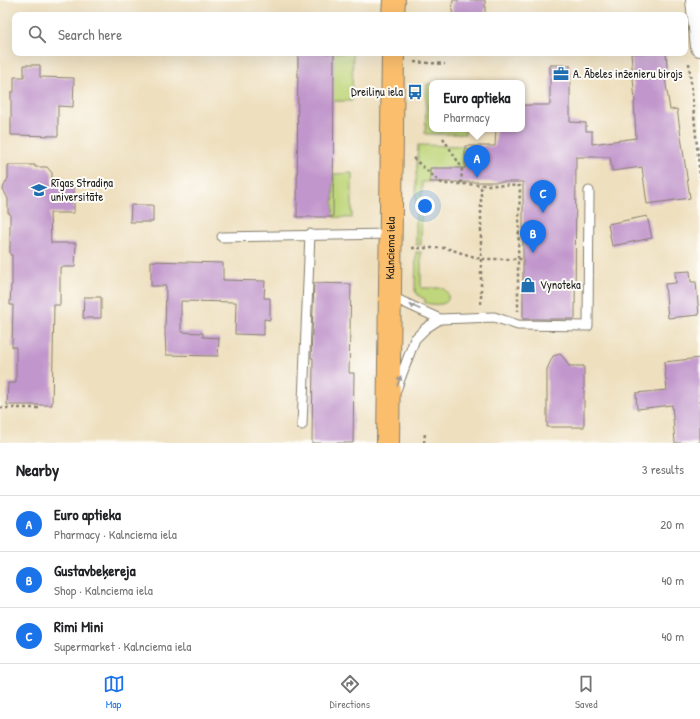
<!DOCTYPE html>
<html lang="en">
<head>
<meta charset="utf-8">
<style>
  body { margin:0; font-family:"Patrick Hand",sans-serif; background:#f6f6f6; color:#202124 }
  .you { position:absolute; left:425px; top:206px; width:14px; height:14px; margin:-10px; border:3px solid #fff; border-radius:50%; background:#1a73e8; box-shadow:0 0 0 6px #1a73e833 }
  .badge { display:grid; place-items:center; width:26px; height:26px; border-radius:50%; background:#1a73e8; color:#fff; font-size:13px; font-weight:700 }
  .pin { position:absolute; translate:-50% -33px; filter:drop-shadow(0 1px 2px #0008) }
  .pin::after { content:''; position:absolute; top:21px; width:14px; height:12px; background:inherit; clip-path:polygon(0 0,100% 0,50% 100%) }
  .popup { position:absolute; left:429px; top:80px; width:96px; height:52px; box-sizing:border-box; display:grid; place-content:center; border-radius:8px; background:#fff; filter:drop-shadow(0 1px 3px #0005); font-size:13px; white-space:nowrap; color:#757577 }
  .popup b { font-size:15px; color:#202124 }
  .popup::after { content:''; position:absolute; left:50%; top:100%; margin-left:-8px; border:8px solid transparent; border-top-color:#fff }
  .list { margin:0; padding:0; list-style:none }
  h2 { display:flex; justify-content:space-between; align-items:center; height:52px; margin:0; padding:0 16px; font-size:17px }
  h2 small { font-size:13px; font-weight:400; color:#757577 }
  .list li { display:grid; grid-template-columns:26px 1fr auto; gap:12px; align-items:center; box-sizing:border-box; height:56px; padding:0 16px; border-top:1px solid #e0e0e0 }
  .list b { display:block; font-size:15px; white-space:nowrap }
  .list p { margin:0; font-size:13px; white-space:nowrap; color:#757577 }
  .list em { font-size:13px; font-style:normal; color:#757577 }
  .icon { flex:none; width:22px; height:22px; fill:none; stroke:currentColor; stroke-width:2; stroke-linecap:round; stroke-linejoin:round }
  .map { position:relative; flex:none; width:700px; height:443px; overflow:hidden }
  .search { position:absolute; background:#fff; box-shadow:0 4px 16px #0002; left:12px; right:12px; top:12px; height:44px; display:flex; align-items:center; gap:10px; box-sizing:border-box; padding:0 14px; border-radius:8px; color:#757577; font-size:15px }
  .sheet { height:220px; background:#fff }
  nav { display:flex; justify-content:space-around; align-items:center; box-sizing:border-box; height:56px; border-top:1px solid #e0e0e0; background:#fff; font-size:11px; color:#757577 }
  nav a { display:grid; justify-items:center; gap:2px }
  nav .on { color:#1a73e8 }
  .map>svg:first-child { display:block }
</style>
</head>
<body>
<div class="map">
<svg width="700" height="443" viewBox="0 0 700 443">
  <rect width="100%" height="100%" fill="#fdfcf7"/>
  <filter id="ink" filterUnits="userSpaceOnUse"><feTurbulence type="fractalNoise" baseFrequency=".025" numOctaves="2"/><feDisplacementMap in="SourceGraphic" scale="8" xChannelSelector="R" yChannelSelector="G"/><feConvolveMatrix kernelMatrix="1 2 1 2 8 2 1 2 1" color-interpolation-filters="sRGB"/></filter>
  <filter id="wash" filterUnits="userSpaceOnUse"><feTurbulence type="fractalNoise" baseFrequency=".012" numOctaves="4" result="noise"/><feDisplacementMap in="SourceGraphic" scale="16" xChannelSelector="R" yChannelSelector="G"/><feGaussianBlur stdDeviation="0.9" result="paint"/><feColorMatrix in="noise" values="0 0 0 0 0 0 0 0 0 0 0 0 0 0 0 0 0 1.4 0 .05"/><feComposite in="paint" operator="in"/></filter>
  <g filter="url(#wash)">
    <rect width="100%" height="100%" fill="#eedfbe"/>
    <path fill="#bfd67b" stroke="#6e794c" d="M302,53H353L352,101H334Z
      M427,84H432V129H465V134H425Z
      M418,145L465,146V168H445L444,182H422L421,245H416V182Z
      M352,173V218L333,217L334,174Z
      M416,252H421V288H442C450,292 451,303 441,304C436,305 430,304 425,303V299L419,296L415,291Z"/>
    <g id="blocks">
      <path fill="#c196cc" d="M453,0H485V15H452Z
        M298,53H334L333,217H297Z
        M631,53H666L668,78H665L670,110L677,109L690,198L647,204L642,167L612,171L610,157H576L575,319H523V182H430V168H465V146H495L496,129H522V105H550V65H570V122L586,123V131H592V144L636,138L634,102H635Z
        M24,65H40V77L74,78L73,107L58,106V136L11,135V92H14V77H24Z
        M8,165H35V167H47L52,173V184H74V213H50L51,243H76L75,267H60V305H54L52,405H7L8,383H16V347H12L13,305H10L11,285H12V255H10V213H8V199L3,189L4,186L8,178Z
        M131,205H153V222H130Z
        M647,216L652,238L612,246L608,224Z
        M151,261L223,263V280L265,281L264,298H270V320L264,319V335L235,334L236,302L181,301V332L203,333V337L219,338L218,356L166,355L165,332L166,286H151Z
        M690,271L691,282H696L699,315L668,318L665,284L676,283L675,272Z
        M314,283L351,284L349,373H354L353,443H312L313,358H311Z
        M84,297H101V318H83Z
        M560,354L564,358L569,366H584V427H547V369L553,356Z
        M700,358V443H675L672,405L637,409L636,393L667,390L664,362Z"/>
    </g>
  </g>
  <g filter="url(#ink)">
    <use href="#blocks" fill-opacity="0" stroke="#857e6d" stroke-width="1"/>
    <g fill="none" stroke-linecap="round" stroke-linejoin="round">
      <defs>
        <path id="lane" d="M222,237L391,234
          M390,296L440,319L494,317L518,325L588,326L589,191
          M396,390L415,339L426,328L440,319
          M302,425L310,234"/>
        <path id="street" d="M695,0L700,47"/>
        <g id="primary">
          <path d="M393,15L394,0"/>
          <path id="s1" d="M388,443L393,53"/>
        </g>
      </defs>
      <use href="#lane" stroke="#857e6d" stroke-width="11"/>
      <use href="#street" stroke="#857e6d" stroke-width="20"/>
      <use href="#primary" stroke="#857e6d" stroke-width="24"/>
      <path stroke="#857e6d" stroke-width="2.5" stroke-dasharray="3 3" stroke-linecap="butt" d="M414,62L445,64
        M689,63L700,177
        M443,138L462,168L461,184L520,186L518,259V311
        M413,158L440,182L444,184H461
        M412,248H446L481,259H523
        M481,304V184
        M0,408H40
        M424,443L425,433"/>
      <use href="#lane" stroke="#fff" stroke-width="9"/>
      <use href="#street" stroke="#fff" stroke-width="18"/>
      <use href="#primary" stroke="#fabe6d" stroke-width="22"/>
    </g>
    <defs><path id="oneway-solid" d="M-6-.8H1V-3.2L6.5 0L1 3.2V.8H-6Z"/></defs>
    <g fill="#999">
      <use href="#oneway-solid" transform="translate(415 307) rotate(-155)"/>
      <use href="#oneway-solid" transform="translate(399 381) rotate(-70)"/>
    </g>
  </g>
  <defs>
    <symbol id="office-bare" viewBox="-9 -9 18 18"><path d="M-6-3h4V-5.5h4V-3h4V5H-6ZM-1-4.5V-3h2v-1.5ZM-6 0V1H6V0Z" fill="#1f6fb2" stroke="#fdfcf7" stroke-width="2.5" paint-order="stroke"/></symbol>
    <symbol id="bus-bare" viewBox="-9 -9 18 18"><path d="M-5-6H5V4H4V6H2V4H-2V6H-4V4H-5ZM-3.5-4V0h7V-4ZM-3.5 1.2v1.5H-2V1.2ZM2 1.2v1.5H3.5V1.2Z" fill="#1f6fb2" stroke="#fdfcf7" stroke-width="2.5" paint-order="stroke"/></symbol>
    <symbol id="university-bare" viewBox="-9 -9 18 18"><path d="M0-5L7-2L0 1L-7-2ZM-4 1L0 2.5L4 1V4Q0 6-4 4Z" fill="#1f6fb2" stroke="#fdfcf7" stroke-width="2.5" paint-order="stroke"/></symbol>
    <symbol id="shop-bare" viewBox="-9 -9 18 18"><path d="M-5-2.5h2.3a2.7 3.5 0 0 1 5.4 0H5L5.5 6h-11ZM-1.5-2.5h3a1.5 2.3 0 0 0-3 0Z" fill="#1f6fb2" stroke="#fdfcf7" stroke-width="2.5" paint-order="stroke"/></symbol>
  </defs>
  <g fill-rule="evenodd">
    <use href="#office-bare" x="550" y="63" width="22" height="22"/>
    <use href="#bus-bare" x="404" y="81" width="22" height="22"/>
    <use href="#university-bare" x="28" y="179" width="22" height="22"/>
    <use href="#shop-bare" x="517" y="274" width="22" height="22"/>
  </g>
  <g text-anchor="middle" stroke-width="4" stroke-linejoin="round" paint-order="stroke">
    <g font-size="12" fill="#1c1c1c" stroke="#fdfcf7" text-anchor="start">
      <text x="573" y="78">A. Ābeles inženieru birojs</text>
      <text x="403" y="96" text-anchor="end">Dreiliņu iela</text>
      <text x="51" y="187">Rīgas Stradiņa<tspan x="51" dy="14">universitāte</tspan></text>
      <text x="540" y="289">Vynoteka</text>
    </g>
    <g font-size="12" fill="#1c1c1c" stroke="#fdfcf7">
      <text dy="4" stroke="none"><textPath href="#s1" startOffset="195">Kalnciema iela</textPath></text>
    </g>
  </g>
</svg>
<div class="you"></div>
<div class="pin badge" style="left:477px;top:178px">A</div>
<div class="popup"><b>Euro aptieka</b>Pharmacy</div>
<div class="pin badge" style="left:533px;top:253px">B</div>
<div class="pin badge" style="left:543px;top:213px">C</div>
<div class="search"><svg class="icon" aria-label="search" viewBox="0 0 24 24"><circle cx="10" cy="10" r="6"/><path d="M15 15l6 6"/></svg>Search here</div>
</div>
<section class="sheet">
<h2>Nearby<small>3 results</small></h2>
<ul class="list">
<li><span class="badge">A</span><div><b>Euro aptieka</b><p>Pharmacy · Kalnciema iela</p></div><em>20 m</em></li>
<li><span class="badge">B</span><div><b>Gustavbeķereja</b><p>Shop · Kalnciema iela</p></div><em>40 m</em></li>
<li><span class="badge">C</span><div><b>Rimi Mini</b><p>Supermarket · Kalnciema iela</p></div><em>40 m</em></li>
</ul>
</section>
<nav>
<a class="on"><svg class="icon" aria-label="map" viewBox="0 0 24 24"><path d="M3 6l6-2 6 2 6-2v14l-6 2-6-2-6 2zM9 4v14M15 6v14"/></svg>Map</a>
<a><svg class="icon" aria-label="directions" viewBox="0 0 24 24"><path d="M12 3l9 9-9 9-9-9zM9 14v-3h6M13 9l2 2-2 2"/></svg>Directions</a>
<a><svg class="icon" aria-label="saved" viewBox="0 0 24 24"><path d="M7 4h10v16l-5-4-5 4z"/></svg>Saved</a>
</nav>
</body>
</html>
